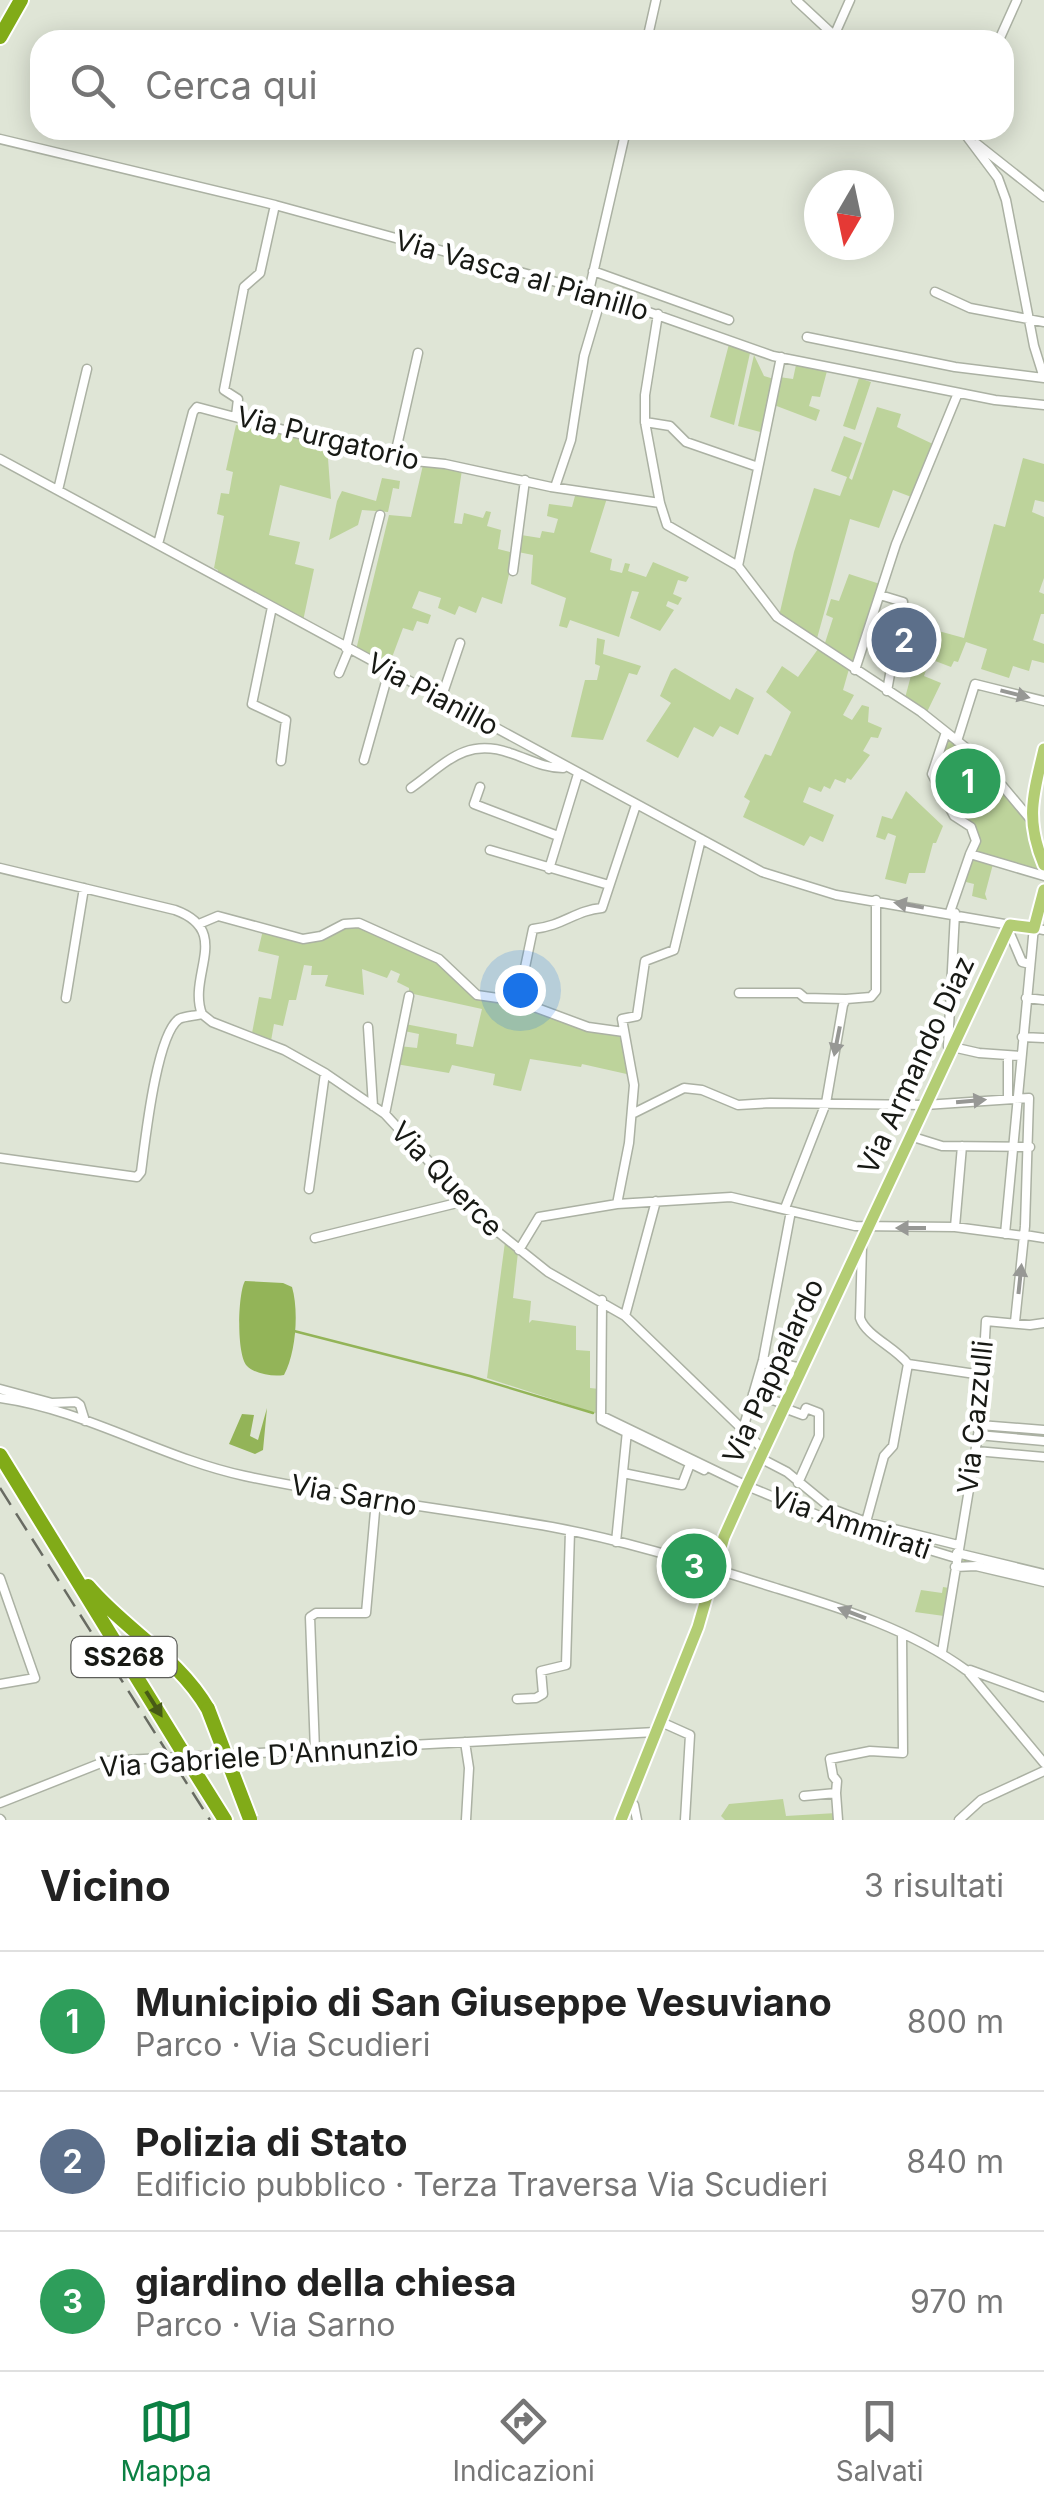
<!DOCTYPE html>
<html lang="it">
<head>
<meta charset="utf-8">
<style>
  body { margin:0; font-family:Inter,sans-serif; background:#f2f2f2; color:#222 }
  .compass { position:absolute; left:804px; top:170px; width:90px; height:90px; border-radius:50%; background:#fff; box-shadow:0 5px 25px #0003; rotate:189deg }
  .you { position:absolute; left:520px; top:990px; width:35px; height:35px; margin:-25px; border:8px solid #fff; border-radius:50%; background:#1a73e8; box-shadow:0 0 0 15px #1a73e833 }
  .badge { display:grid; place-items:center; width:65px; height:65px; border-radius:50%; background:#0b8043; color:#fff; font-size:32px; font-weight:700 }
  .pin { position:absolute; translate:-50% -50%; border:5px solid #fff; box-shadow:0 2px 10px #0006 }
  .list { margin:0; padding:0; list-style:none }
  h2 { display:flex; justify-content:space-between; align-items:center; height:130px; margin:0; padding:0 40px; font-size:42px }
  h2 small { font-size:32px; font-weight:400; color:#767676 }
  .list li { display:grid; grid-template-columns:65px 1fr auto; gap:30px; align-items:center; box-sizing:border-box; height:140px; padding:0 40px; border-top:2px solid #e0e0e0 }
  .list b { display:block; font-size:38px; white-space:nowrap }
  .list p { margin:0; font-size:32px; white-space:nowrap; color:#767676 }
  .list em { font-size:32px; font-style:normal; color:#767676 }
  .icon { flex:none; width:55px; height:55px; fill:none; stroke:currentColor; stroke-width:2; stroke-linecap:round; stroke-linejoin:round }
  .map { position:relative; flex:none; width:1044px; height:1820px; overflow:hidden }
  .search { position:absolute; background:#fff; box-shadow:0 5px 25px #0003; left:30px; right:30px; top:30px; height:110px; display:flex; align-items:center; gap:25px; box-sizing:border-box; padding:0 35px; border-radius:30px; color:#767676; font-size:38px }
  .sheet { height:550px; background:#fff }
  nav { display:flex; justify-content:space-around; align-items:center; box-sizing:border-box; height:140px; border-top:2px solid #e0e0e0; background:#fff; font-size:28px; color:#767676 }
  nav a { display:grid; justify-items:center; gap:5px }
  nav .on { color:#0b8043 }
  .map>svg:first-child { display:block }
</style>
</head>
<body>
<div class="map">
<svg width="1044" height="1820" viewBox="0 0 1044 1820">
  <rect width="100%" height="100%" fill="#dfe5d6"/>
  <path fill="#bdd39b" d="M729,344L750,353L734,425L710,417Z
    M754,355L764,376L774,379L764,433L738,426Z
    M796,365L827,371L820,397L812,396L809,406L820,410L816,421L774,405L779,377L793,379Z
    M859,378L871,382L855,430L843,426Z
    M877,407L901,414L897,427L935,445L914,498L893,490L879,528L850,519L816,642L779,616L794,552L814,488L840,496L847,477L831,471L844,436L862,443L849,478L852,480Z
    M236,425L262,430L264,426L327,445L331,499L280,485L269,535L300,542L295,564L314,569L303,621L218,574V570L214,568L224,516L217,514L221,493L229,494L233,472L226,470Z
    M1023,458L1044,464V502L1035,500L1032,512L1044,517V578L1039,592L1044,594V614H1041L1033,640L1044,644V663L1032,660L1029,671L1013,666L1009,678L981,669L987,649L966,642L958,662L954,661L951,667L930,659L924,676L941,683L927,712L905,698L924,627L964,638L994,524L1005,527Z
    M423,465L462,470L454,523L462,524L464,513L483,518L486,511L491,512L487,526L501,530L498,549L514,553L502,604L482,597L476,613L459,606L455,615L438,608L441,598L419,591L412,608L431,615L428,624L417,621L413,631L403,628L388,668L356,650L389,515L411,517Z
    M382,478L400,481L399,489L393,488L388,512L362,510L358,525L329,540L337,501L342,491L376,501Z
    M580,493L607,498L590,552L612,559L610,570L622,573L625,563L630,564L628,571L646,577L653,562L689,577L686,582L678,580L673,594L682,598L678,605L668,601L666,606L674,610L660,631L630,618L639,592L632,591L631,594L619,637L570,620L567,628L559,626L566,598L531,584L533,555L518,552L521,535L540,538L542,531L554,533L558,519L547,516L549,504L572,507L575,496Z
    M849,574L880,584L853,665L824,646L833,618L826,615L831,599L839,601Z
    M597,638L605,640L603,654L641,666L637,675L629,673L603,740L571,737L585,680H597L600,666L595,664Z
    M818,649L849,669L843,690L854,695L843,715L852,720L862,705L869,707L868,722L882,728L878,738L871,737L863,751L870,755L851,780L847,778L845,783L835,779L830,789L824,786L821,792L809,787L803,802L834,815L823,842L810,836L804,846L743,817L750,801L744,797L765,754L771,756L791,712L766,692L782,666L798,677Z
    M675,668L730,700L736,688L754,698L738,735L720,726L713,737L694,727L678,758L646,741L671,703L660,696L671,671Z
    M947,735L979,761L1029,821L1043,874L973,853L978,841L955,814L934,774Z
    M906,791L943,826L936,843H933L925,873H909L906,884L885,879L896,836L888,833L885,840L876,837L882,816L892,819Z
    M971,857L993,864L985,894L987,900L972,896L974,884L962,881Z
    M355,925L433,958L475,996L514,1002L620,1034L631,1075L582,1064L581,1067L530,1059L521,1091L493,1085L495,1074L452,1065L449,1073L396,1064L399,1046L417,1048L419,1034L404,1031L405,1024L457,1034L456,1044L473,1047L482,1009L409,993V988L397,982L400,974L391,970L387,978L362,969L364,995L325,986L328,975H311L312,966L304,965L296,1000H289L283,1026L274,1024L271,1041L252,1033L259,997L271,999L279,956L258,951L263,930L297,939Z
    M505,1242L518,1252L513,1298L531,1301L529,1323L532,1320L576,1326V1350L590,1351V1388L600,1389L598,1414L487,1378Z
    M943,1587L949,1588L944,1616L915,1612L921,1590L942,1593Z
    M783,1799L786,1816L836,1813L837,1820H725L721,1816L729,1804Z"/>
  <path fill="#93b458" d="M245,1281L283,1283L292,1287C299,1311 296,1353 284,1375C273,1377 255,1374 247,1366C236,1354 238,1293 245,1281Z
    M267,1408L263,1450L255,1454L229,1444L242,1414L254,1415L250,1436L258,1440Z"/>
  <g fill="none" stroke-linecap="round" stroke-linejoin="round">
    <path stroke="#93b458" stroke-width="2.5" d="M294,1331L470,1376L593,1413
      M963,1559L1044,1578"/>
    <defs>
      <path id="minor" d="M796,0L839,40
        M834,36L850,0
        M647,40L656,0
        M999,40L1017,0
        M962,130L998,178L1006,200L1034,346L1044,378
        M0,139L275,205L589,291L773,356L995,400L1044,405
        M977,144L1044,197
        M593,271L729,320
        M589,291L626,130
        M935,292L970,308L1044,322
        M658,314L645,395V422L660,503L667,525L738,566L777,617L921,712L980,759L1031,820
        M807,337L955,367L1044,378
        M236,416L238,399L224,390L244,287L260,273L275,205
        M645,422L670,426L686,442L758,467
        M0,459L762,872L836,895L1010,925
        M394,459L418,353
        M555,487L571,440L584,356L602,295
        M58,490L87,369
        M158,544L193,412L197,407L394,459L445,464L551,487L660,503
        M738,566L781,357
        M513,571L525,480
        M880,595L903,602L887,691
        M272,607L252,704L286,720L281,761
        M346,648L380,515
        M855,670L896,544L958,393
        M339,673L349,649
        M441,699L460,643
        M946,732L932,774L954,816L971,827L976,841L970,854L1044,876
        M957,741L975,684L1044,701
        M364,760L389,671
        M480,787L474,804L558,836
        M411,788C445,764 465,737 510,753C529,759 543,768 563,768
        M490,850L609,885
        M0,868L175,910C233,931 187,975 202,1014
        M549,869L578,774
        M950,912L970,854
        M955,913L948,1046L979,1053L1021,1056
        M199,924L218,916L303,939L321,936L344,924L359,923L439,959L477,995L518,1001L588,1027L624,1032
        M1008,929L1022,962L1030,964
        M739,993H799L805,998L846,999
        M66,998L84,888
        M1026,998L1044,1000
        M518,1001L533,929C563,926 576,910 602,908L636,805
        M202,1014L212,1022L284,1050L325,1073L385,1114L483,1220L548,1272L625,1316L764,1450
        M368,1027L373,1106
        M1022,1037L1044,1038
        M1008,1098V1056
        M385,1114L409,996
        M632,1114L684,1088L702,1090L738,1105L770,1103L925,1105L1029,1098L1025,1226L1015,1322
        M910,1136L942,1146L1030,1147
        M0,1158L137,1177L141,1172C145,1143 156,1035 179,1019C185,1016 195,1016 202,1014
        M309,1189L325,1073
        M617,1204L629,1143L634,1085L622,1019L637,1016L645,961L674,950L701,839
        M785,1208L826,1103L843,1005L846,999L871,997L876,991V900
        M955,1227L962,1146
        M1005,1234L1033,937L1034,928L1044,930
        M1025,1235L1044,1238
        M315,1238L465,1201
        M862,1245L860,1318C866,1336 895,1347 908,1364L982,1375
        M519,1250L539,1217L617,1204L731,1197L855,1226L955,1227L1024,1236
        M602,1300L601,1420L704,1470
        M625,1316L656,1201
        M763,1360L802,1368
        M0,1389L52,1403L76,1402L80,1405L85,1421
        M753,1394L785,1404
        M0,1398C86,1410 161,1458 245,1476C347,1498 450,1509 552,1527C629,1541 705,1566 779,1589C844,1609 911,1630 966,1670
        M784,1408L803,1415L806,1408L819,1413V1436L798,1483
        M602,1416L747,1486L827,1519L956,1558
        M980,1425L1044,1430
        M743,1429L763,1360L791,1211
        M978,1435L1044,1441
        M976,1451L1044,1457
        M760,1458L787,1472L832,1509L866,1522L958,1545
        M623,1473L682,1485L690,1464
        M866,1522L884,1456L893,1446L908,1364
        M616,1542L627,1431
        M957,1553L1044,1574
        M955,1567L976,1566L1044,1582
        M0,1578L35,1678L0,1684
        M942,1652L980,1423L986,1321L1030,1325L1044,1323
        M970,1670L1044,1697
        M969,1673L1044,1763
        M517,1699L536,1698L543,1694L541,1671L566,1665L570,1531
        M661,1722L690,1735L685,1820
        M465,1742L469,1768L466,1820
        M315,1751L310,1617L316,1613H366L376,1500
        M836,1793L837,1781L833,1776L830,1759L870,1751L903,1753L902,1634
        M804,1796L836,1793L838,1820
        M629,1799L634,1805L637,1820
        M0,1803L106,1761L656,1732
        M0,1819L1,1820
        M959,1820L981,1800L1044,1771"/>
      <path id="major" d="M1044,749C1033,796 1025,819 1044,865
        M621,1820L698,1627L724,1537L747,1486L1008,929L1010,925L1034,928L1044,890"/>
      <path id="highway" d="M0,37L21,0
        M0,1455L182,1751
        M88,1586C126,1631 178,1657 208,1709
        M190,1764L225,1820"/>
    </defs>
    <use href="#minor" stroke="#abb1a3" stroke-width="11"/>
    <use href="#major" stroke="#fff" stroke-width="15"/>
    <use href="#highway" stroke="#fff" stroke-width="18"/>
    <use href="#minor" stroke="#fff" stroke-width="8"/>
    <use href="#major" stroke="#b3cd74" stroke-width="11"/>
    <use href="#highway" stroke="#81ab18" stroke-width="14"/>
    <path stroke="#686b62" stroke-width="2.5" stroke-dasharray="20 10" stroke-linecap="butt" d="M0,1488L210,1820"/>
    <defs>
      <path id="highway-bridge" d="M208,1709L250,1819
        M182,1751L190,1764"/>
    </defs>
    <use href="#highway-bridge" stroke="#fff" stroke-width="18" stroke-linecap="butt"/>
    <use href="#highway-bridge" stroke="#81ab18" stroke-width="14"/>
  </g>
  <defs><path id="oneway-solid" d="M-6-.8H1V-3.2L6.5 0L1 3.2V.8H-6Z" transform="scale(2.5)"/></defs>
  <g fill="#979895">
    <use href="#oneway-solid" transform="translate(1015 694) rotate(14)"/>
    <use href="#oneway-solid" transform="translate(909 905) rotate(-170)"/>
    <use href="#oneway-solid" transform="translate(837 1041) rotate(101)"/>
    <use href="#oneway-solid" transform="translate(971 1101) rotate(-5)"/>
    <use href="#oneway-solid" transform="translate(911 1228) rotate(180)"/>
    <use href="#oneway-solid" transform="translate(1020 1279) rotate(-84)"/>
    <use href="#oneway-solid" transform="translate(852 1613) rotate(-159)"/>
  </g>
  <use fill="#475b16" href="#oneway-solid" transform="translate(154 1704) rotate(58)"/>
  <g text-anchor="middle" stroke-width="9" stroke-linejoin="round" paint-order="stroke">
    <rect fill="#fff" stroke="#5d5e5a" stroke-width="2.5" x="71.5" y="1637" width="105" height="40" rx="8"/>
    <g font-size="25" font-weight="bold" fill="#171914">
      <text x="124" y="1666">SS268</text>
    </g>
    <g font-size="28" fill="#171914" stroke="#fff">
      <text transform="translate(522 275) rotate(16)" y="10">Via Vasca al Pianillo</text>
      <text transform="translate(328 438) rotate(14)" y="10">Via Purgatorio</text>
      <text transform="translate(433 694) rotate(28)" y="10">Via Pianillo</text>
      <text transform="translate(916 1065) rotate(-65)" y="10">Via Armando Diaz</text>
      <text transform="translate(447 1179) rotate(46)" y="10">Via Querce</text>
      <text transform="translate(773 1371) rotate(-65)" y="10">Via Pappalardo</text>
      <text transform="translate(975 1417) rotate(-84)" y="10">Via Cazzulli</text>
      <text transform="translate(354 1495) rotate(10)" y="10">Via Sarno</text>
      <text transform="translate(851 1523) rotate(19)" y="10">Via Ammirati</text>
      <text transform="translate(259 1756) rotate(-4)" y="10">Via Gabriele D'Annunzio</text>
    </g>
  </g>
</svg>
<svg class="compass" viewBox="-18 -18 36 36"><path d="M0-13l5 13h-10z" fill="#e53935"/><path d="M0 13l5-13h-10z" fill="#767676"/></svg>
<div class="you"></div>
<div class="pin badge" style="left:968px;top:781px;background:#2e9e5b">1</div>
<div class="pin badge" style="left:904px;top:640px;background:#5c6f8a">2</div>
<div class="pin badge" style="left:694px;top:1566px;background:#2e9e5b">3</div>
<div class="search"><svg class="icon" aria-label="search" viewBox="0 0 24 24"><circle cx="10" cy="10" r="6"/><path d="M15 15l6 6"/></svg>Cerca qui</div>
</div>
<section class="sheet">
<h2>Vicino<small>3 risultati</small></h2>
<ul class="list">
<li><span class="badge" style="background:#2e9e5b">1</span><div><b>Municipio di San Giuseppe Vesuviano</b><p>Parco · Via Scudieri</p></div><em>800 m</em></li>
<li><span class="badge" style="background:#5c6f8a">2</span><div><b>Polizia di Stato</b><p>Edificio pubblico · Terza Traversa Via Scudieri</p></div><em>840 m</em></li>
<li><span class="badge" style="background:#2e9e5b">3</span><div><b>giardino della chiesa</b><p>Parco · Via Sarno</p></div><em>970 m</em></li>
</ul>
</section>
<nav>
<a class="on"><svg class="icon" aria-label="map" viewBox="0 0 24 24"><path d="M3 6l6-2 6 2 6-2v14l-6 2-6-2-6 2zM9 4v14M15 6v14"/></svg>Mappa</a>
<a><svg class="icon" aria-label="directions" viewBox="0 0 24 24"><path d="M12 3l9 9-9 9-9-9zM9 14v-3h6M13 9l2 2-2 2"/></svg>Indicazioni</a>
<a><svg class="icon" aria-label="saved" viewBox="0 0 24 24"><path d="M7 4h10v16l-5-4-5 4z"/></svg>Salvati</a>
</nav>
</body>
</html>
